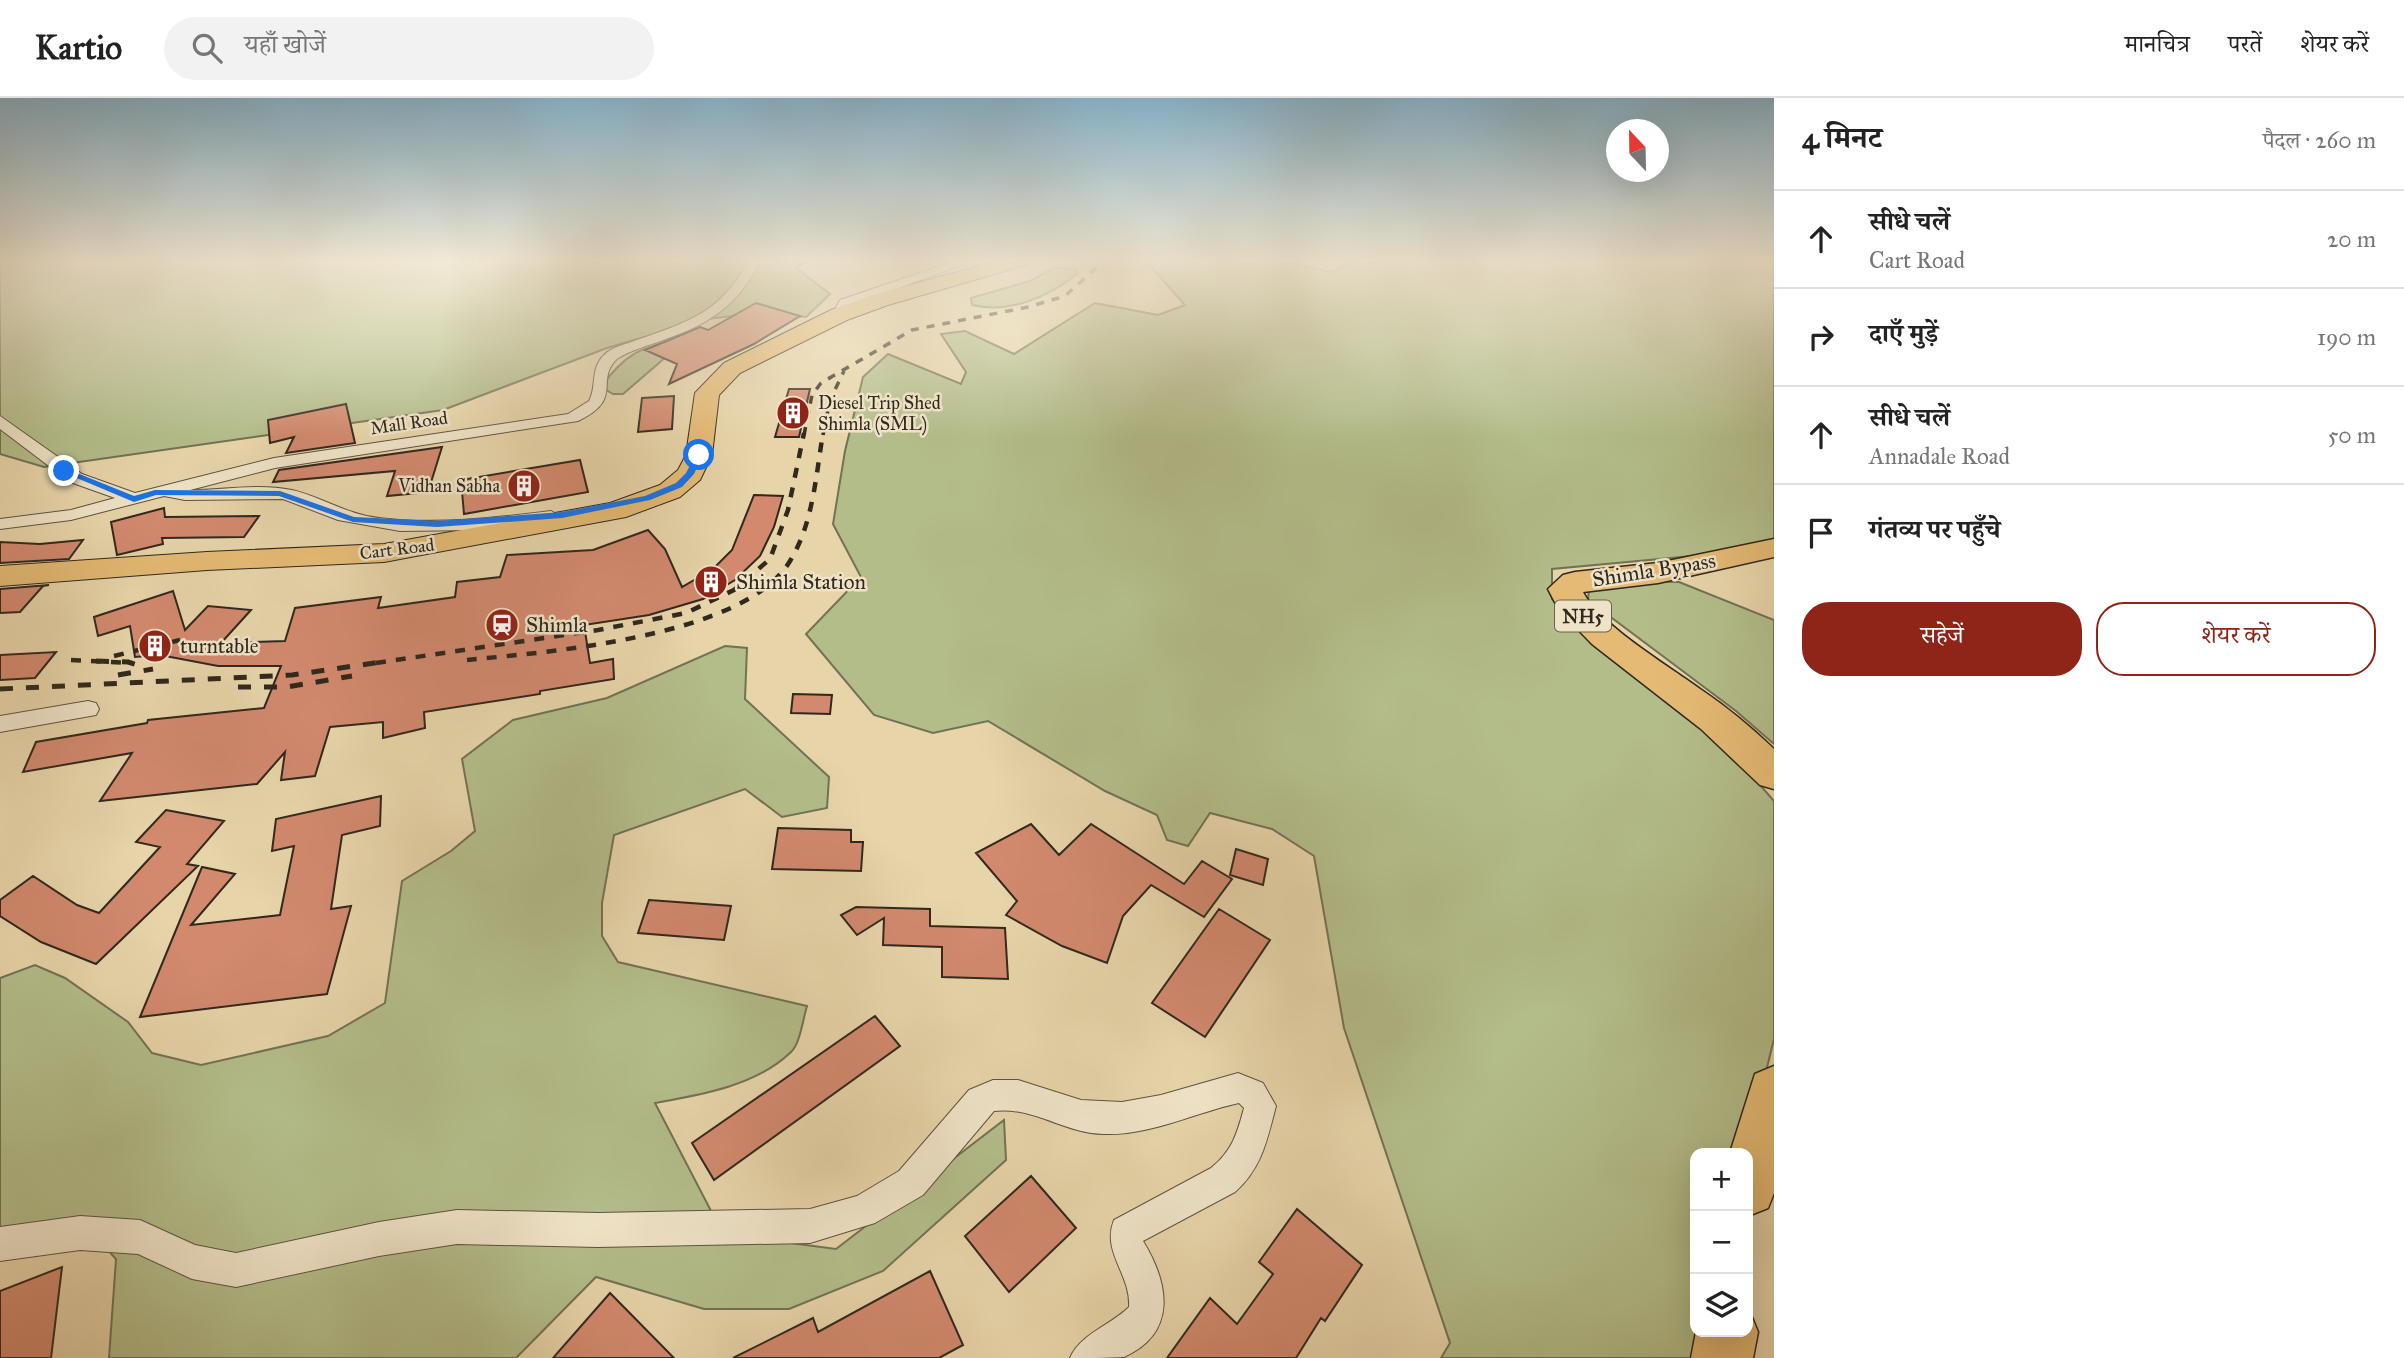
<!DOCTYPE html>
<html lang="hi">
<head>
<meta charset="utf-8">
<style>
  body { margin:0; font-family:"IM FELL Great Primer","Noto Serif Devanagari",serif; background:#f2f2f2; color:#222 }
  .controls { position:absolute; right:21px; bottom:21px; display:grid; overflow:hidden; border-radius:14px; box-shadow:0 7px 28px #0002 }
  .controls button { width:63px; height:63px; display:grid; place-items:center; padding:0; border:0; border-bottom:2px solid #e0e0e0; background:#fff; color:#222; font:35px sans-serif }
  .compass { position:absolute; left:1606px; top:21px; width:63px; height:63px; border-radius:50%; background:#fff; box-shadow:0 7px 28px #0002; rotate:338deg }
  .stop { position:absolute; width:21px; height:21px; margin:-16px; border:5px solid #1a73e8; border-radius:50%; background:#fff }
  .stop.end { background:#1a73e8; border-color:#fff; box-shadow:0 2px 7px #0008 }
  .list { margin:0; padding:0; list-style:none }
  h2 { display:flex; justify-content:space-between; align-items:center; height:91px; margin:0; padding:0 28px; font-size:30px }
  h2 small { font-size:23px; font-weight:400; color:#767676 }
  .list li { display:grid; grid-template-columns:46px 1fr auto; gap:21px; align-items:center; box-sizing:border-box; height:98px; padding:0 28px; border-top:2px solid #e0e0e0 }
  .list b { display:block; font-size:26px; white-space:nowrap }
  .list p { margin:0; font-size:23px; white-space:nowrap; color:#767676 }
  .list em { font-size:23px; font-style:normal; color:#767676 }
  .actions { display:flex; gap:14px; padding:21px 28px }
  .actions a { flex:1; padding:16px 0; border:2px solid #8f2418; border-radius:28px; text-align:center; font-size:24px; color:#8f2418 }
  .actions .main { background:#8f2418; color:#fff }
  .icon { flex:none; width:38px; height:38px; fill:none; stroke:currentColor; stroke-width:2; stroke-linecap:round; stroke-linejoin:round }
  .map { position:relative; flex:none; width:1774px; height:1260px; overflow:hidden }
  header { display:flex; align-items:center; gap:42px; box-sizing:border-box; height:98px; padding:0 35px; background:#fff; border-bottom:2px solid #e0e0e0 }
  header strong { font-size:33px }
  nav { display:flex; gap:38px; margin-inline-start:auto; font-size:24px }
  .search { width:490px; height:63px; background:#f2f2f2; display:flex; align-items:center; gap:18px; box-sizing:border-box; padding:0 24px; border-radius:38px; color:#767676; font-size:26px }
  main { display:flex }
  aside { flex:1; background:#fff }
  .map>svg:first-child { display:block }
</style>
</head>
<body>
<header>
<strong>Kartio</strong>
<div class="search"><svg class="icon" aria-label="search" viewBox="0 0 24 24"><circle cx="10" cy="10" r="6"/><path d="M15 15l6 6"/></svg>यहाँ खोजें</div>
<nav><a>मानचित्र</a><a>परतें</a><a>शेयर करें</a></nav>
</header>
<main>
<div class="map">
<svg width="1774" height="1260" viewBox="0 0 1774 1260">
  <rect width="100%" height="100%" fill="#e7d4a9"/>
  <filter id="stains"><feTurbulence type="fractalNoise" baseFrequency=".00286" numOctaves="4"/><feColorMatrix values="0 0 0 0 .2 0 0 0 0 .09 0 0 0 0 .02 0 0 0 .5 -.17"/></filter>
  <radialGradient id="worn" r=".72"><stop offset=".6" stop-color="#630" stop-opacity="0"/><stop offset="1" stop-color="#630" stop-opacity=".3"/></radialGradient>
  <path fill="#b3bd8a" stroke="#727254" stroke-width="2" d="M0,163H806L796,170L830,196L806,219L758,215L707,221L607,250L443,312L44,369L0,356Z
    M1146,163H1283L1331,174L1353,163H1774V448L1768,451L1552,471V501L1605,550L1707,626L1774,703V941L1746,1055H1695V1234H1702L1695,1260H1441L1450,1245L1344,930L1314,758L1272,731L1210,715L1188,748L1167,742L1157,717L1105,693L988,623L933,635L874,617L806,536L861,479L833,426L845,353L863,279L888,256L961,286L966,274L941,236L965,233L1014,256L1095,205L1158,217L1185,207Z
    M1054,170L1076,171L1078,175C1049,199 1009,216 972,207L971,200L1030,183Z
    M682,240L667,258L623,296H613L601,289C626,254 641,250 682,240Z
    M1614,483L1679,484L1774,522V646L1736,613L1588,502L1589,490Z
    M725,548L747,550L745,601L829,679L827,710L782,719L745,691L614,737L602,805V838L618,864L807,908C803,921 800,946 791,954C756,988 700,997 655,1005L723,1136L836,1151L1004,1022L1006,1062L883,1173L789,1211H704L596,1179L516,1260H109L116,1161L89,1131L0,1155V880L35,867L65,880L128,924L152,955L201,967L328,938L385,905L402,783L451,753L475,733L462,661L513,622L607,600Z"/>
  <path fill="#d2896e" stroke="#31281e" stroke-width="2" d="M756,205L800,218L754,246L669,286L677,266L645,252L700,229L708,232Z
    M789,291H810L799,339H775Z
    M674,298L672,331L638,334L642,300Z
    M346,306L355,345L286,355L294,339L270,345L268,322Z
    M442,349L428,394L387,398L395,373L273,384L279,372Z
    M580,362L588,394L464,416L461,382Z
    M754,397L783,398L774,429L760,458L735,482L703,501L649,517L584,527L590,565L613,561L614,581L540,593V596L424,614L425,630L383,640V624L330,629L315,678L281,682L285,654L257,686L100,703L132,655L23,674L36,644L147,625L148,622L264,610L281,568H218L160,557L135,559L130,528L98,538L94,519L173,493L185,532L208,508L251,512L221,545L285,543L295,510L381,499L378,510L455,499L457,484L500,479L507,457L593,452L648,432L665,451L682,489L713,471L732,452Z
    M164,410L165,419L259,418L244,439L162,440L163,446L117,457L111,424Z
    M83,442L69,461L0,465V444L40,446Z
    M43,488L20,514L0,515V491L49,487Z
    M56,554L35,580L0,582V557Z
    M793,596L832,597L830,616L791,615Z
    M381,698L380,728L342,737L331,811L351,808L327,896L140,919L202,769L235,776L191,827L280,817L294,748L272,753L276,721Z
    M166,712L224,723L187,766L198,768L96,866L41,844L0,818V802L33,778L77,807L99,815L160,749L136,744Z
    M1031,726L1059,757L1091,726L1184,786L1202,763L1232,781L1204,819L1151,787L1123,818L1107,865L1062,848L1006,817L1017,803L976,755Z
    M778,730L851,732V744H863L861,773L772,771Z
    M1236,751L1268,761L1263,787L1230,777Z
    M649,802L731,808L724,842L638,835Z
    M856,809L930,811V828L1005,830L1008,881L942,879V849L883,847L884,820L857,837L841,817Z
    M1219,811L1270,842L1205,939L1152,905Z
    M875,918L900,948L714,1082L692,1045Z
    M1031,1078L1076,1130L1009,1194L965,1138Z
    M1297,1111L1362,1167L1325,1223L1321,1220L1296,1260H1167L1210,1200L1237,1226L1273,1176L1259,1164Z
    M62,1169L51,1260H0V1193Z
    M930,1173L963,1247L939,1260H733L813,1220L818,1234Z
    M610,1195L674,1260H553Z"/>
  <g fill="none" stroke-linecap="round" stroke-linejoin="round">
    <defs>
      <path id="minor" d="M748,163H760C739,207 708,227 663,242C647,248 631,252 617,261C594,283 625,301 578,323L275,370L190,392C224,392 259,385 292,392C322,399 348,417 379,420C436,427 494,420 551,413L560,418L557,422L478,432L400,433L338,422L283,401L185,402L164,398L71,422L0,431V421L71,412L115,400L70,384L0,331V318L82,376L135,395L274,360L568,316L589,303C597,289 590,272 603,258C611,249 626,246 637,242C688,224 722,214 748,163Z
        M955,163H972L850,208L844,220L832,217L840,202Z
        M88,603L96,605L99,611L96,617L0,634V618Z
        M1238,975L1263,985L1276,1008C1267,1042 1262,1070 1235,1094L1143,1143C1169,1185 1178,1235 1124,1259C1110,1260 1085,1260 1070,1260C1080,1236 1111,1227 1129,1209C1131,1176 1101,1154 1114,1122L1211,1070C1232,1053 1237,1036 1244,1010L1239,1005C1193,1015 1150,1038 1103,1036C1064,1035 1032,1008 994,1013L923,1097L875,1125L810,1145L598,1149L457,1146L379,1158L236,1189L192,1181L138,1156L80,1152L0,1163V1129L80,1118L140,1122L195,1147L236,1155L379,1124L457,1112L598,1115L810,1111L857,1098L899,1073L969,992L993,982H1018L1081,1002L1122,1004L1161,997Z"/>
      <path id="primary" d="M999,163H1029L1026,167L888,207L847,222L740,275L719,297L712,357L700,382L680,399L626,419L384,464L207,472L0,488V468L207,454L384,446L610,405L660,387L678,372L686,357L695,295L724,265L831,212L872,197Z"/>
      <path id="trunk" d="M1774,441V459L1658,485L1583,494C1599,527 1672,570 1703,593C1728,610 1752,630 1774,651V691L1760,687L1701,631L1592,546L1559,512L1548,491L1563,477L1575,474L1658,465Z
        M1774,968V1095L1768,1110L1748,1118V1055H1730L1755,976Z
        M1749,1212L1758,1234L1753,1260H1691L1696,1234H1748Z"/>
    </defs>
    <use href="#minor" stroke="#5e5341" stroke-width="2"/>
    <use href="#primary" stroke="#31281e" stroke-width="2"/>
    <use href="#trunk" stroke="#31281e" stroke-width="3"/>
    <use href="#minor" fill="#efe3c7" fill-rule="evenodd"/>
    <use href="#primary" fill="#e4ba74" fill-rule="evenodd"/>
    <use href="#trunk" fill="#e4ba74" fill-rule="evenodd"/>
    <path stroke="#31281e" stroke-width="3.5" stroke-dasharray="8 8" stroke-linecap="butt" d="M804,337L812,297L821,285L912,232L1028,209L1065,198L1104,163
      M823,337L830,302L844,273"/>
    <path stroke="#31281e" stroke-width="4.5" stroke-dasharray="10 10" stroke-linecap="butt" d="M114,558L180,542
      M71,562L130,565
      M467,562C548,554 745,539 790,463C813,426 816,377 823,335
      M376,565L598,532L686,515L734,492L770,461L788,412L804,335"/>
    <path stroke="#31281e" stroke-width="5" stroke-dasharray="13 13" stroke-linecap="butt" d="M96,563L128,564L147,570
      M118,577L153,571
      M238,589H287L352,578
      M0,591L292,577L388,563"/>
  </g>
  <linearGradient id="sky" x2="0" y2="1"><stop stop-color="#87b6d0"/><stop offset="0.48" stop-color="#f4ecd8"/><stop offset="1" stop-color="#f4ecd8" stop-opacity="0"/></linearGradient>
  <rect width="1774" height="339" fill="url(#sky)"/>
  <path fill="#1a73e8" d="M696,356L703,357L694,376L682,389L650,402L562,420L437,429L353,424L279,398L156,397L134,404L60,373L67,371L134,398L155,392L280,393L354,419L437,423L562,414L645,398L676,385L686,375Z"/>
  <defs>
    <symbol id="building-disc" viewBox="-11 -11 22 22"><circle r="9.5" fill="#8f2418" stroke="#efe3c7"/><path d="M-4-6H4V6H1V3H-1V6H-4ZM-2.5-4.3h1.7v1.8h-1.7ZM.8-4.3h1.7v1.8H.8ZM-2.5-1h1.7V.8h-1.7ZM.8-1h1.7V.8H.8Z" fill="#fff"/></symbol>
    <symbol id="station-disc" viewBox="-11 -11 22 22"><circle r="9.5" fill="#8f2418" stroke="#efe3c7"/><path d="M-3-6H3Q5-6 5-4V2Q5 4 3 4L4.5 6H3L1.5 4h-3L-3 6H-4.5L-3 4Q-5 4-5 2V-4Q-5-6-3-6ZM-3.5-4v3h7v-3ZM-3.5 1v1.5H-2V1ZM2 1v1.5H3.5V1Z" fill="#fff"/></symbol>
  </defs>
  <g fill-rule="evenodd">
    <use href="#building-disc" x="774" y="296" width="38" height="38"/>
    <use href="#building-disc" x="505" y="369" width="38" height="38"/>
    <use href="#building-disc" x="692" y="465" width="38" height="38"/>
    <use href="#station-disc" x="483" y="508" width="38" height="38"/>
    <use href="#building-disc" x="136" y="529" width="38" height="38"/>
  </g>
  <g text-anchor="middle" stroke-width="5" stroke-linejoin="round" paint-order="stroke">
    <g font-size="18" fill="#31281e" stroke="#efe3c7" text-anchor="start">
      <text x="818" y="311">Diesel Trip Shed<tspan x="818" dy="21">Shimla (SML)</tspan></text>
      <text x="500" y="394" text-anchor="end">Vidhan Sabha</text>
    </g>
    <g font-size="18" fill="#31281e" stroke="#efe3c7">
      <text transform="translate(409 325) rotate(-8)" y="6">Mall Road</text>
      <text transform="translate(397 451) rotate(-7)" y="6">Cart Road</text>
    </g>
    <rect fill="#efe3c7" stroke="#6a6051" stroke-width="2" x="1555" y="502.5" width="56" height="31" rx="5"/>
    <g font-size="19" font-weight="bold" fill="#31281e">
      <text x="1583" y="525">NH5</text>
    </g>
    <g font-size="21" fill="#31281e" stroke="#efe3c7">
      <text transform="translate(1654 472) rotate(-9)" y="7">Shimla Bypass</text>
    </g>
    <g font-size="21" fill="#31281e" stroke="#efe3c7" text-anchor="start">
      <text x="736" y="491">Shimla Station</text>
      <text x="526" y="534">Shimla</text>
      <text x="180" y="555">turntable</text>
    </g>
  </g>
  <rect width="100%" height="100%" filter="url(#stains)"/>
  <rect width="100%" height="100%" fill="url(#worn)"/>
</svg>
<div class="controls">
<button>+</button>
<button>−</button>
<button><svg class="icon" aria-label="layers" viewBox="0 0 24 24"><path d="M12 4l9 5-9 5-9-5zM3 14l9 5 9-5"/></svg></button>
</div>
<svg class="compass" viewBox="-18 -18 36 36"><path d="M0-13l5 13h-10z" fill="#e53935"/><path d="M0 13l5-13h-10z" fill="#767676"/></svg>
<div class="stop" style="left:699px;top:357px"></div>
<div class="stop end" style="left:64px;top:373px"></div>
</div>
<aside>
<h2>4 मिनट<small>पैदल · 260 m</small></h2>
<ul class="list">
<li><svg class="icon" aria-label="ahead" viewBox="0 0 24 24"><path d="M12 20V5M6 11l6-6 6 6"/></svg><div><b>सीधे चलें</b><p>Cart Road</p></div><em>20 m</em></li>
<li><svg class="icon" aria-label="right" viewBox="0 0 24 24"><path d="M7 20v-9h11M14 6l5 5-5 5"/></svg><div><b>दाएँ मुड़ें</b></div><em>190 m</em></li>
<li><svg class="icon" aria-label="ahead" viewBox="0 0 24 24"><path d="M12 20V5M6 11l6-6 6 6"/></svg><div><b>सीधे चलें</b><p>Annadale Road</p></div><em>50 m</em></li>
<li><svg class="icon" aria-label="arrive" viewBox="0 0 24 24"><path d="M6 21V4h12l-3 4 3 4H6"/></svg><div><b>गंतव्य पर पहुँचे</b></div></li>
</ul>
<div class="actions"><a class="main">सहेजें</a><a>शेयर करें</a></div>
</aside>
</main>
</body>
</html>
